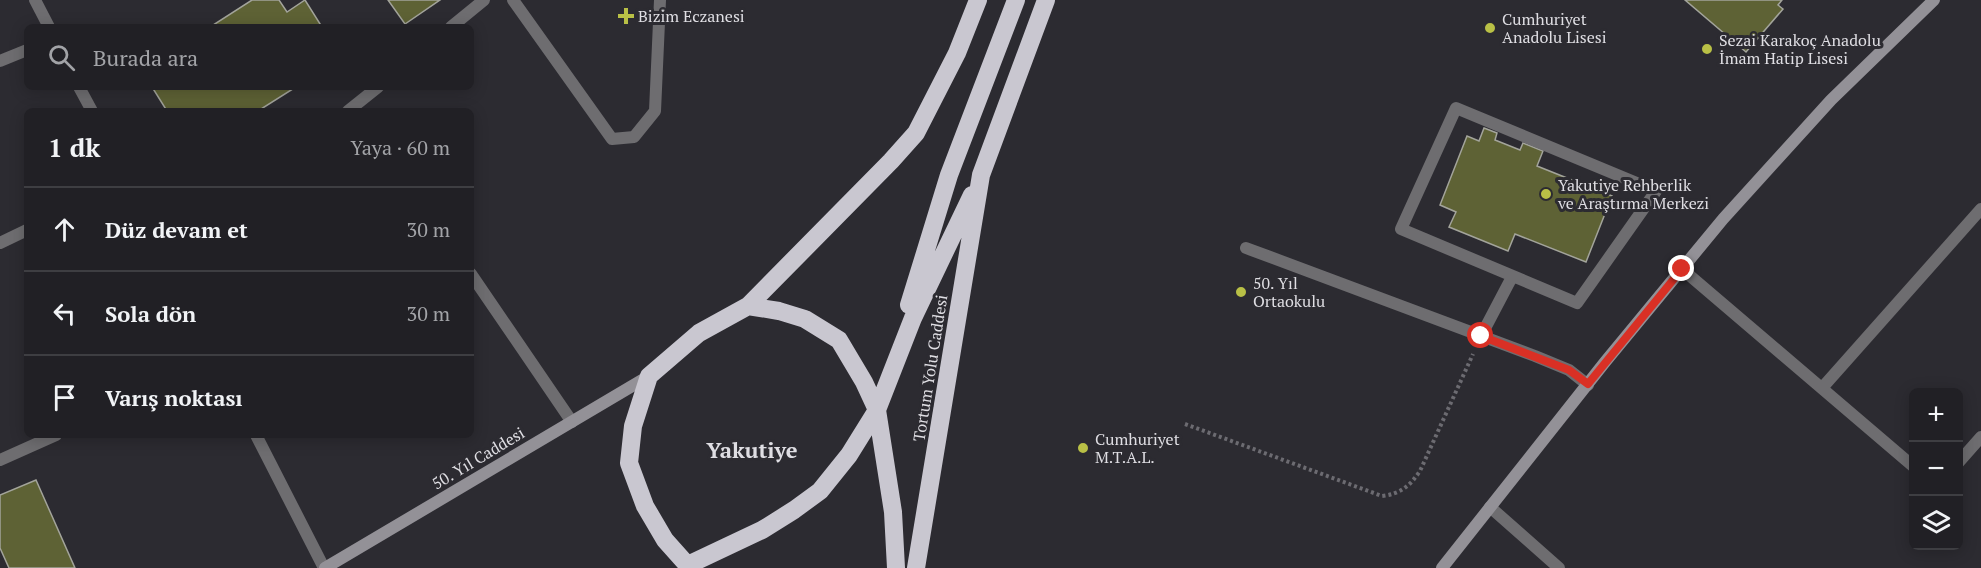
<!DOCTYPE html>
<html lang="tr">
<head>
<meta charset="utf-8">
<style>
  body { margin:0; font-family:"PT Serif",serif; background:#29282d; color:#f1f3f6 }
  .controls { position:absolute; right:18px; bottom:18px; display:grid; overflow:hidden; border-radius:9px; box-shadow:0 3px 15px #0003 }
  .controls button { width:54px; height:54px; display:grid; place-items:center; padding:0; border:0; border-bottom:2px solid #3e3e42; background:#212025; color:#f1f3f6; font:30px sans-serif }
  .stop { position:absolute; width:18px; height:18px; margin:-14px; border:4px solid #d93025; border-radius:50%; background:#fff }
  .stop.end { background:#d93025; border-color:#fff; box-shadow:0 2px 6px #0008 }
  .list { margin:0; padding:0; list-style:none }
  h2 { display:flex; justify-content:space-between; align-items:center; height:78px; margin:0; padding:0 24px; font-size:26px }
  h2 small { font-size:20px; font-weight:400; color:#a2a3a7 }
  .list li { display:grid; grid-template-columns:39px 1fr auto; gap:18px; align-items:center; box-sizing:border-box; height:84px; padding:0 24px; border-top:2px solid #3e3e42 }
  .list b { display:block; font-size:22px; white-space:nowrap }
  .list em { font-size:20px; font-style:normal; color:#a2a3a7 }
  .icon { flex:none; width:33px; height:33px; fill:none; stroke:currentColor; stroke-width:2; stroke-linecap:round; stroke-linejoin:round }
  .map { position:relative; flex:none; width:1981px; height:568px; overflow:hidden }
  .search { position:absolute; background:#212025; box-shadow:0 3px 15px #0003; left:24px; top:24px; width:450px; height:66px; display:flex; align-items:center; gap:15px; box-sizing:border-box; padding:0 21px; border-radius:9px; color:#a2a3a7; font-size:22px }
  .panel { position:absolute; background:#212025; box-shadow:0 3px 15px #0003; left:24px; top:108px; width:450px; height:330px; border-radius:9px }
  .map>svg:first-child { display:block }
</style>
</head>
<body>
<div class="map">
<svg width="1981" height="568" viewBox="0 0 1981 568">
  <rect width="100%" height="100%" fill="#2c2b31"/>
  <path fill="#5e6235" stroke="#a3a49b" stroke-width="1.5" d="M252,0H279L287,12L305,0L322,27H210Z
    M388,0H440L405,24Z
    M1685,0H1782L1778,5L1783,9L1746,52Z
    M152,87H296L258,111H167Z
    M1484,128L1497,133L1495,140L1520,150L1523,143L1543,151L1537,166L1612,196L1586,262L1515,234L1508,251L1449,227L1456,212L1440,205L1467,136L1479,141Z
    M36,480L75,568H9L0,548V495Z"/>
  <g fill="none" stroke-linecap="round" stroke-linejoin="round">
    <path stroke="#6c6b71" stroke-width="4" stroke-dasharray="3 3" stroke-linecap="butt" d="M1185,424L1382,496C1400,494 1410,486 1420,471L1473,354"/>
    <path stroke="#6e6d70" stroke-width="12" d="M1456,108L1656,191L1577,303L1401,229Z
      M1246,248L1535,356L1569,370L1588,385
      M1682,269L1914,467
      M1481,336L1512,277
      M1822,388L1981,209
      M1958,463L1981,437
      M1490,507L1559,568"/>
    <path stroke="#6e6d70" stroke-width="12" d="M35,0L49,27
      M513,0L612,139L634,137L655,111L660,0
      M451,27L484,0
      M0,61L27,50
      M79,87L92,111
      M348,111L378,87
      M0,243L27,230
      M471,274L572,422
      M256,435L324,568
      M0,460L56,435"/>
    <path stroke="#939197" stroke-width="12" d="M325,568L649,376
      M1442,568L1605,362L1723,219L1831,100L1934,0"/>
    <path stroke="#c9c7d0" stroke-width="18" d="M909,305L949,175L1016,0
      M748,306L779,311L805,319L839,340L864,382L877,410L893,512L896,568
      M688,565L762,530L794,510L820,491L849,455L877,410L913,318L972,195
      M690,568L665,540L645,506L629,463L633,426L649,376L699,333L748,306L891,161L916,133L957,53L978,0
      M916,568L981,175L1046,0"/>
  </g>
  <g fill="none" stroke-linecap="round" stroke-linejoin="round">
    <path stroke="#d93025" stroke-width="8" d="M1481,336L1569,370L1588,384L1682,269"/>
  </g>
  <g fill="#b9c046" stroke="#2c2b31" stroke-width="2">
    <path d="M623 7h6v6h6v6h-6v6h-6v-6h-6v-6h6z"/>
    <circle cx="1490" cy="28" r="6"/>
    <circle cx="1707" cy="49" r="6"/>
    <circle cx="1546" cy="194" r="6"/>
    <circle cx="1241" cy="292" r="6"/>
    <circle cx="1083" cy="448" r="6"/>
  </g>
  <g text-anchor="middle" stroke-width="6" stroke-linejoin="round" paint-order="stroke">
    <g font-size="16" fill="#dfdee3" stroke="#2c2b31" text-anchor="start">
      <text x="638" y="22">Bizim Eczanesi</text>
      <text x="1502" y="25">Cumhuriyet<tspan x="1502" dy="18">Anadolu Lisesi</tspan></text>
      <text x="1719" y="46">Sezai Karakoç Anadolu<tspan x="1719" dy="18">İmam Hatip Lisesi</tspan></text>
      <text x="1558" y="191">Yakutiye Rehberlik<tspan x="1558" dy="18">ve Araştırma Merkezi</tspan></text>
      <text x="1253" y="289">50. Yıl<tspan x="1253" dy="18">Ortaokulu</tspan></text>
      <text x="1095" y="445">Cumhuriyet<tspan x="1095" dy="18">M.T.A.L.</tspan></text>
    </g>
    <g font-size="16" fill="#dfdee3" stroke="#2c2b31">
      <text transform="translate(930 368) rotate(-81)" y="6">Tortum Yolu Caddesi</text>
      <text transform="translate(478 458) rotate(-31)" y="6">50. Yıl Caddesi</text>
    </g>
    <g font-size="22" font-weight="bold" fill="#dfdee3" stroke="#2c2b31">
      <text x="752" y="458">Yakutiye</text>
    </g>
  </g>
</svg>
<div class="controls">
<button>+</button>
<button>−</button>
<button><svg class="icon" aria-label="layers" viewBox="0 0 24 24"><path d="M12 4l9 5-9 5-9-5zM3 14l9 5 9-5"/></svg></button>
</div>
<div class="stop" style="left:1481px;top:336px"></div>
<div class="stop end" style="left:1682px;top:269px"></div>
<div class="search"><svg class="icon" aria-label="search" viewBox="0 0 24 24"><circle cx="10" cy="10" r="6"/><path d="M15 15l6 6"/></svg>Burada ara</div>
<section class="panel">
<h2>1 dk<small>Yaya · 60 m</small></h2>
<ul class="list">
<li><svg class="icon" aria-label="ahead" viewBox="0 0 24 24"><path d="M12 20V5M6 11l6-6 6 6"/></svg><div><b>Düz devam et</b></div><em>30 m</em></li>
<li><svg class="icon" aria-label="left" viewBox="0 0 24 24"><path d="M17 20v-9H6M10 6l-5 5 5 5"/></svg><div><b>Sola dön</b></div><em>30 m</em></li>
<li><svg class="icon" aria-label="arrive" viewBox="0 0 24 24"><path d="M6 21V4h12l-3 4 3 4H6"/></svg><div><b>Varış noktası</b></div></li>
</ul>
</section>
</div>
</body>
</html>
